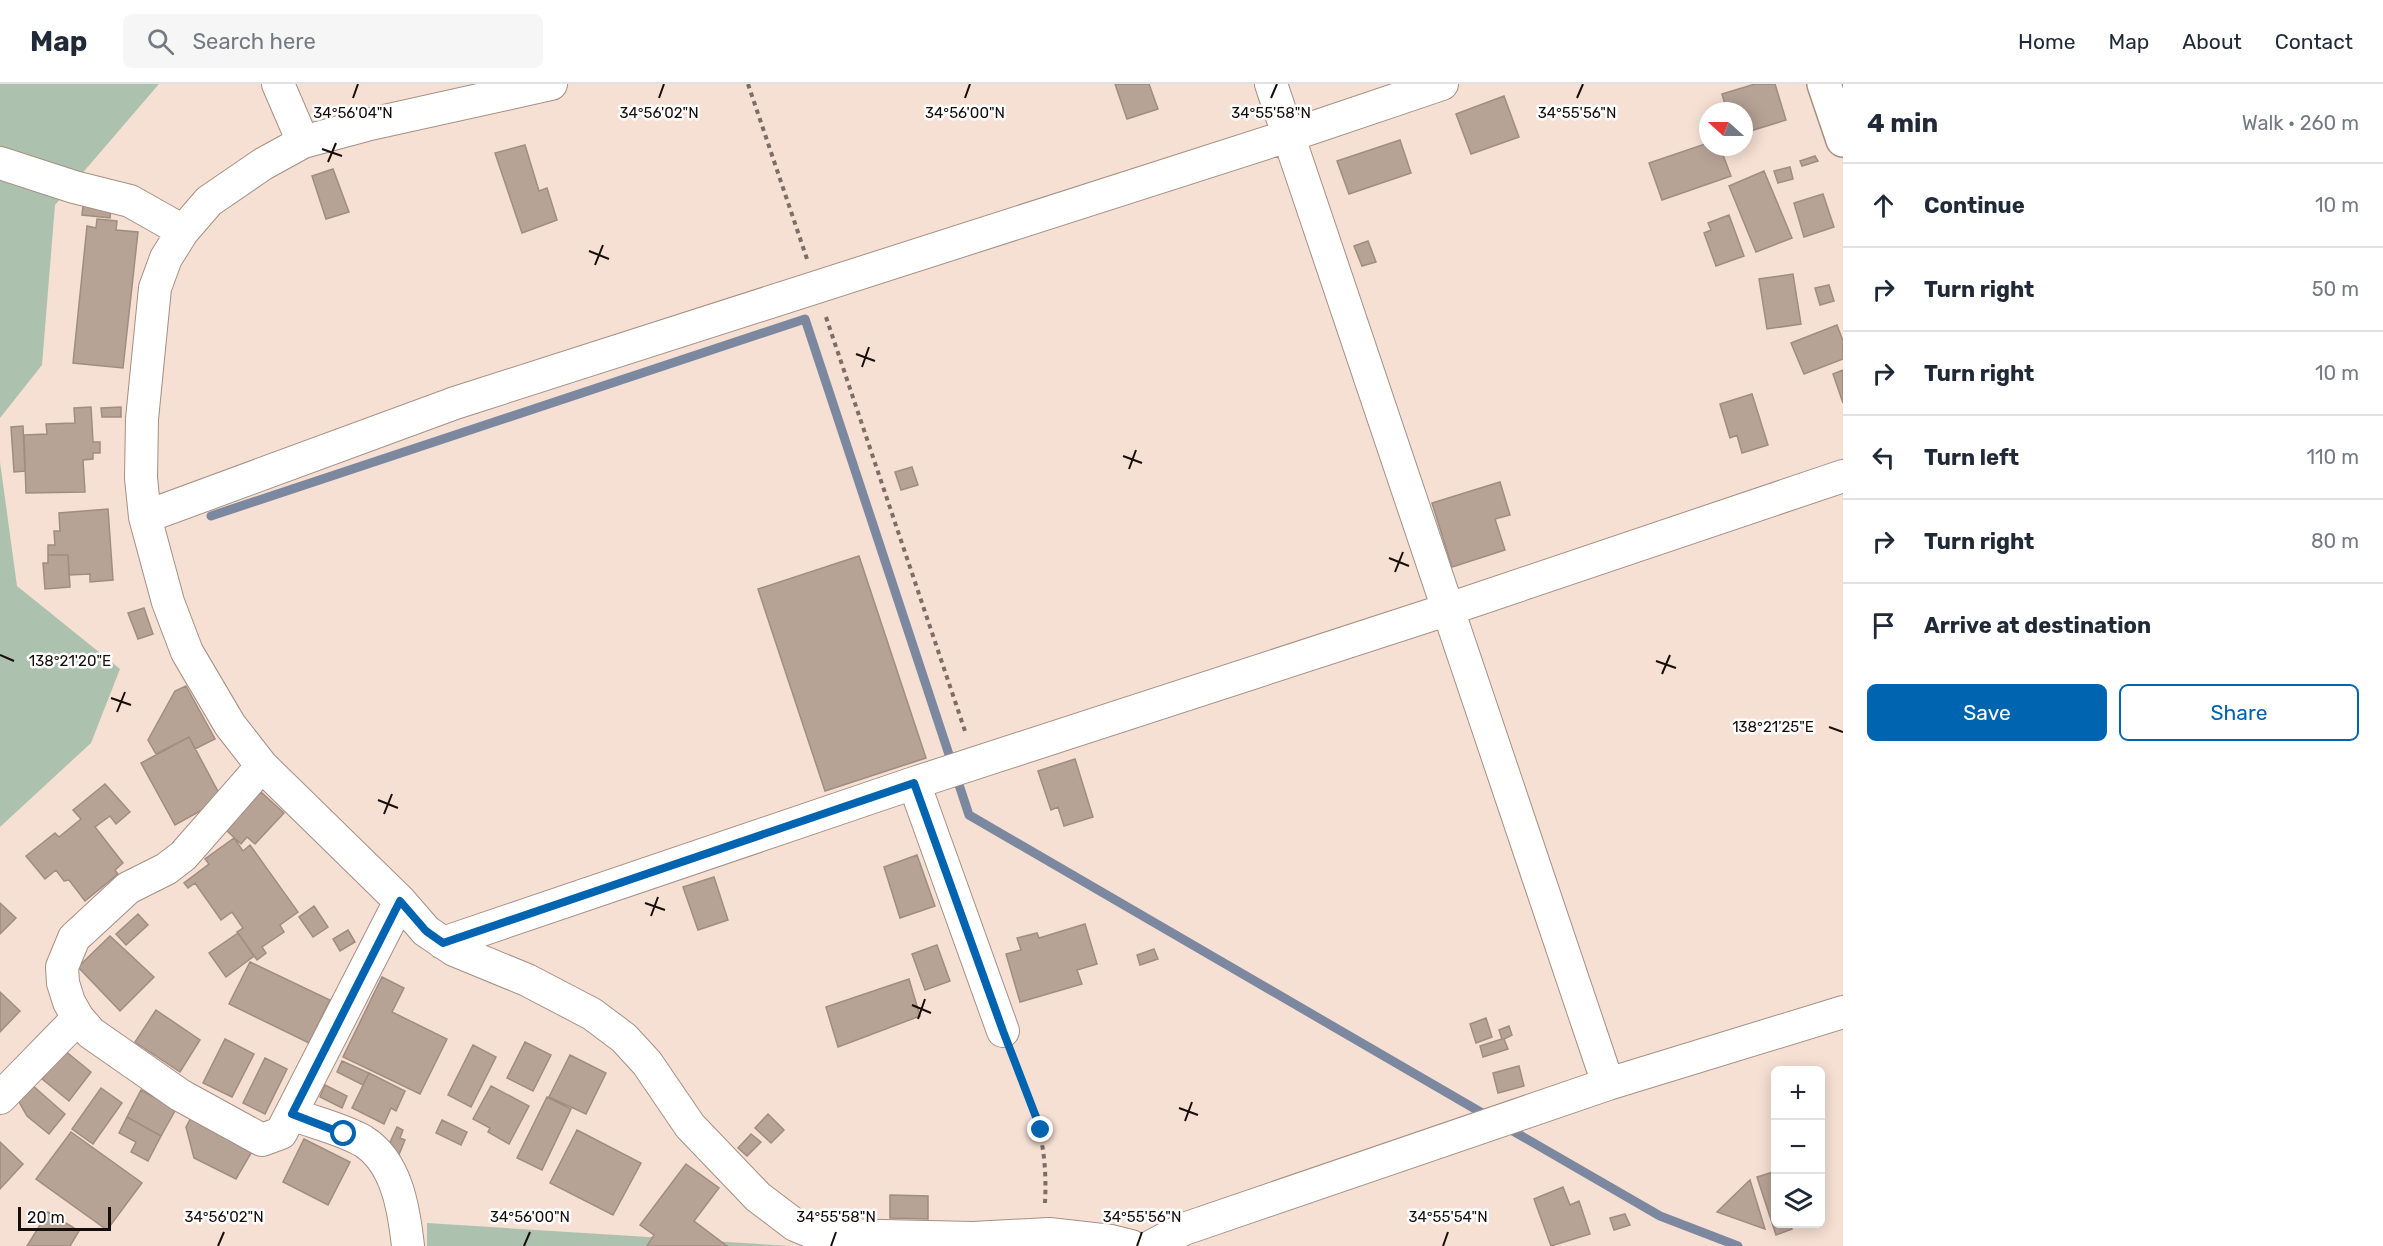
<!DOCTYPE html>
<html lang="en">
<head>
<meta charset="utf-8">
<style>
  body { margin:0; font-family:Rubik,sans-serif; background:#f6f6f7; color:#1f2937 }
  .controls { position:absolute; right:18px; bottom:18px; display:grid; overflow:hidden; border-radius:9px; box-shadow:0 3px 15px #0003 }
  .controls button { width:54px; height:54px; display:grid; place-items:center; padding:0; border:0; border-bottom:2px solid #e0e1e3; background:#fff; color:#1f2937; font:30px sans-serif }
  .compass { position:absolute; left:1699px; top:18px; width:54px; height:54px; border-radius:50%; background:#fff; box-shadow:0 3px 15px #0003; rotate:291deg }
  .scale { position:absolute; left:18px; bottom:15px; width:93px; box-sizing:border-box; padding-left:6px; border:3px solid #160e0a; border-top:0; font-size:16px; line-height:21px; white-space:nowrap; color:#160e0a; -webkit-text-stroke:4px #fff; paint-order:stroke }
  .stop { position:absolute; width:18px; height:18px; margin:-14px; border:4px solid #0064b0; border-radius:50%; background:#fff }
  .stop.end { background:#0064b0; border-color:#fff; box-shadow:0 2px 6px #0008 }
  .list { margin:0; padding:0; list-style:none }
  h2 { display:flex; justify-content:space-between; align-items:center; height:78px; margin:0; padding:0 24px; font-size:26px }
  h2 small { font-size:20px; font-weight:400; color:#747a83 }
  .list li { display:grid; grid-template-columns:39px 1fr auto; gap:18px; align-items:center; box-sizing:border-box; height:84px; padding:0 24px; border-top:2px solid #e0e1e3 }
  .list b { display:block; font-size:22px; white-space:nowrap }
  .list em { font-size:20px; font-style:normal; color:#747a83 }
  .actions { display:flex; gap:12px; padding:18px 24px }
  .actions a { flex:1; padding:14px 0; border:2px solid #0064b0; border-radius:9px; text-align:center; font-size:21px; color:#0064b0 }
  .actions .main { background:#0064b0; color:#fff }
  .icon { flex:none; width:33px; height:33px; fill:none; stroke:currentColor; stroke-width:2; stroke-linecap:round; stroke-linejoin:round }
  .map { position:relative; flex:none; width:1843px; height:1162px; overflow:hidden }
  header { display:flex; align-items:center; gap:36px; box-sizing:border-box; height:84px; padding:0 30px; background:#fff; border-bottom:2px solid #e0e1e3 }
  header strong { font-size:28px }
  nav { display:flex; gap:33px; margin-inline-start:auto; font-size:21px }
  .search { width:420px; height:54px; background:#f6f6f7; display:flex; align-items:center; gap:15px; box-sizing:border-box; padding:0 21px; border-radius:9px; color:#747a83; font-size:22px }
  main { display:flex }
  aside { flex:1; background:#fff }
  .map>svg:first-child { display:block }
</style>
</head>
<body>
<header>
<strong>Map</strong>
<div class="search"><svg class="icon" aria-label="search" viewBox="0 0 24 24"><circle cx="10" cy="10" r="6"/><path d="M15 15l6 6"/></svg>Search here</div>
<nav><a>Home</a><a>Map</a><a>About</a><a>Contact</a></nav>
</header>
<main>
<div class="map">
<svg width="1843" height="1162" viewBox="0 0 1843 1162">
  <rect width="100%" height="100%" fill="#f6dfd3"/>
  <path fill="#acc2ae" d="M0,0H159L55,121L42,281L0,334Z
    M0,378L17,502L120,585L91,659L0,743Z
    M427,1139L790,1162H427Z"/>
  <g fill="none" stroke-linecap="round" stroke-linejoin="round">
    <path stroke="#7b889f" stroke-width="9" d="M211,432L805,235L969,731L1489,1033
      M1506,1043L1660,1132L1738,1162"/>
  </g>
  <path fill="#b7a296" stroke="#a18c81" stroke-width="1.5" d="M1115,0H1149L1158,25L1127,35Z
    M1755,0H1775L1786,36L1744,49V27H1737L1735,21L1726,24L1722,10Z
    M1504,12L1519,53L1471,70L1456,30Z
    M1400,56L1411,89L1349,110L1337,77Z
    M1708,59V63H1720L1731,92L1662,116L1649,79Z
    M525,61L539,107L547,104L557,136L522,149L495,69Z
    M1815,72L1818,77L1802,82L1800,77Z
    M1790,83L1793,95L1778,99L1774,87Z
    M333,85L349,128L326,135L312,92Z
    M1764,87L1792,154L1756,168L1729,102Z
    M1823,110L1834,143L1804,153L1794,119Z
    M83,122L111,125L110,134L82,131Z
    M1729,131L1744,172L1716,182L1704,149L1711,146L1708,139Z
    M97,135L117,137L116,146L138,148L123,284L73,279L87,142L96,144Z
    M1368,157L1376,178L1362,182L1354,162Z
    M1793,190L1801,240L1767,245L1759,195Z
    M1829,201L1834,217L1820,221L1815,204Z
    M1837,241L1843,257V275L1804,290L1791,259Z
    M1843,286V319L1833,290Z
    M1752,310L1768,361L1742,369L1737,351L1730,354L1720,320Z
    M91,323L93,358H100V369H93V375L83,376L85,408L26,409L24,351L47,350L46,340L75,339L74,324Z
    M121,323V333H102L101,324Z
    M23,342L25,387L14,388L11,343Z
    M912,383L918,401L901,406L895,388Z
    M1500,398L1510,431L1495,435L1505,466L1452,483L1432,419Z
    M108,425L113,496L90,498V490L69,491L68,471H48V461H55L54,447H60L59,429Z
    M48,471H68L70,503L45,505L43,479H48Z
    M859,472L926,674L825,707L758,505Z
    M144,524L153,550L138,555L128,529Z
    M186,602L215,655L195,665L189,653L156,670L148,656L175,607Z
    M189,653L222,715L175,741L141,679Z
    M1075,675L1093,733L1064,742L1058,723L1051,726L1038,687Z
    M105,700L130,728L116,740L110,732L95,743L123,779L115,786L118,790L85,817L69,796L64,797L56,786L45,795L26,772L55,749L59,753L81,735L73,726Z
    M261,708L284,729L255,760L247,753L241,760L226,746Z
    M234,754L243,767L250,761L298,828L280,841L284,848L262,863L266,869L257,876L237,848L243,844L232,828L221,836L195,799L188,804L184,799L209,780L205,775Z
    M917,771L935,822L900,834L884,783Z
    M714,793L728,836L698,846L683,803Z
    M0,819L16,834L0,850Z
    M314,822L328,843L313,853L299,833Z
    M138,830L148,841L126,861L116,850Z
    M1085,840L1097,880L1077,886L1082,900L1020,918L1006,870L1021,866L1017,854L1037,849L1039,854Z
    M348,846L355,858L340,867L333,855Z
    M238,849L254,872L226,893L209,869Z
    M110,852L154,893L120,927L78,883Z
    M937,861L950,897L925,906L912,870Z
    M1154,865L1158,875L1140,881L1137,871Z
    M250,878L330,916L309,959L229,920Z
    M382,893L404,904L392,928L447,955L420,1010L343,973Z
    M909,895L920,932L838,963L826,923Z
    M0,908L20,927L0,948Z
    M156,926L200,956L180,988L135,958Z
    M1486,934L1492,953L1476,959L1470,940Z
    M1509,942L1512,951L1504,955L1508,965L1483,973L1480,962L1502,955L1499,946Z
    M225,955L254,970L232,1013L203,999Z
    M525,958L551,971L533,1007L507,994Z
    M473,961L496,973L471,1023L448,1011Z
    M64,966L91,988L69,1017L42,995Z
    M570,971L606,989L586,1030L549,1013Z
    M265,974L287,985L265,1030L243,1019Z
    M342,977L369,989L363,1001L337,988Z
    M1519,982L1524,1002L1498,1009L1493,989Z
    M369,989L405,1007L396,1027L391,1024L384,1040L352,1024Z
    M32,1001L65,1030L49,1050L27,1032L18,1016Z
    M325,1001L347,1012L342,1024L320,1013Z
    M491,1002L529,1022L509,1060L488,1048L490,1044L473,1035Z
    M101,1004L122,1019L93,1060L72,1045Z
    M141,1006L176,1025L161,1052L127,1033Z
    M547,1013L571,1025L542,1086L517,1074Z
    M193,1030L254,1064L236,1095L194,1074L186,1043Z
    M768,1030L784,1046L771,1059L755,1044Z
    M127,1033L161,1052L148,1077L131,1068L136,1058L119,1049Z
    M442,1036L467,1048L461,1061L436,1049Z
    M397,1043L403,1046L400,1054L405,1056L398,1073L386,1067Z
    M577,1046L641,1079L613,1131L550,1099Z
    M71,1048L142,1099L107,1146L36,1095Z
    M751,1050L761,1058L747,1072L738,1064Z
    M304,1055L350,1078L328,1121L283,1098Z
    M0,1058L23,1080L0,1105Z
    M686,1080L719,1104L694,1137L727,1162H647L654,1151L640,1141Z
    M1773,1088L1776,1096V1140H1790L1792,1145L1776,1151L1757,1093Z
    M1750,1096L1765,1145L1717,1128Z
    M1563,1103L1570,1121L1579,1117L1590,1150L1551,1162L1534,1115Z
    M890,1111L928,1112V1135L890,1134Z
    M48,1128L79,1147L70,1162H27Z
    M1625,1130L1630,1141L1614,1146L1610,1134Z"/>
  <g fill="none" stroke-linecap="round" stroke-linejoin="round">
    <defs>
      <path id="minor" d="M278,0L303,58
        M551,0L366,41L303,58L263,80L209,117L183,147L166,174L155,204L142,335L141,394L145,433L168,518L187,568L230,641L262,682L400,817L426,847L454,866L527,896L592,930L624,954L647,979L690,1042L758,1113L795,1141L812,1148L838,1151L973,1154L1049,1150L1111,1157L1131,1162
        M1271,0L1608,1000
        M0,79L74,103L130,117L183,147
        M145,433L455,319L1288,52L1442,0
        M262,682L183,772L166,785L128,804L74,854L62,883L63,899L69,918L78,934L91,949L180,1011L262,1056L281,1049L400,817
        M914,699L1003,947
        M443,859L914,699L1446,526L1843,392
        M0,1014L78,934
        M292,1030C315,1039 342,1045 363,1057C397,1078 404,1126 408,1162
        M1152,1162L1184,1145L1608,1000L1843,928"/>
      <path id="tertiary" d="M1824,0L1843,56"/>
    </defs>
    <use href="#minor" stroke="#a59085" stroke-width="34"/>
    <use href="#tertiary" stroke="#a59085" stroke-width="36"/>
    <path stroke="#7c6d66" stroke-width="4" stroke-dasharray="4.5 4.5" stroke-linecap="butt" d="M748,0L807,175
      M826,233L966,650
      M1014,976C1036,1030 1048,1060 1045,1119"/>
    <use href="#minor" stroke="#fff" stroke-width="32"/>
    <use href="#tertiary" stroke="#fff" stroke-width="33"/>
  </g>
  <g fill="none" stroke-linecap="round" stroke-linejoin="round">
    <path stroke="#0064b0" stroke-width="8" d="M344,1050L292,1030L400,817L426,847L443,859L914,699L1003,947L1041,1046"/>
  </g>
  <path fill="none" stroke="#160e0a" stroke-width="2" d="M353,14L358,0M659,14L664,0M965,14L970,0M1271,14L1277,0M1577,14L1583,0M322,65L342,72M328,78L336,59M589,167L609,175M595,181L603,161M856,270L875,277M862,283L869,263M1123,372L1142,379M1129,385L1136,366M1389,474L1409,482M1395,488L1403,468M0,571L14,577M1656,577L1676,584M1662,590L1670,571M111,614L131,621M117,628L125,608M1829,643L1843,648M378,716L398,724M384,730L392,710M645,819L665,826M651,832L658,813M912,921L931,929M918,935L925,915M1179,1024L1198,1031M1185,1037L1192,1018M218,1162L224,1148M524,1162L530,1148M831,1162L836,1148M1137,1162L1142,1148M1443,1162L1448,1148"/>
  <g font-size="15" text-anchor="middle" fill="#160e0a" stroke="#fff" stroke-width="5" stroke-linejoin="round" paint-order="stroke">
    <text x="353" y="34">34°56'04"N</text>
    <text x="659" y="34">34°56'02"N</text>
    <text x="965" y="34">34°56'00"N</text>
    <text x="1271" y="34">34°55'58"N</text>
    <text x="1577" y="34">34°55'56"N</text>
    <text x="70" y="582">138°21'20"E</text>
    <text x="1773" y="648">138°21'25"E</text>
    <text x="224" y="1138">34°56'02"N</text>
    <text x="530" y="1138">34°56'00"N</text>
    <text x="836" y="1138">34°55'58"N</text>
    <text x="1142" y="1138">34°55'56"N</text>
    <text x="1448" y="1138">34°55'54"N</text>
  </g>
</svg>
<div class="controls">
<button>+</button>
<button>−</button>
<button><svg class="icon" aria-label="layers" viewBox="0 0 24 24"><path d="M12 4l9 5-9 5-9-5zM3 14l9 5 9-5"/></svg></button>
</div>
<svg class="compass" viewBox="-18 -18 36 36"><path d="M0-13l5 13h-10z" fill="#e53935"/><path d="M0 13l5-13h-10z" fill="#747a83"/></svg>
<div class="scale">20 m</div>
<div class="stop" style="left:344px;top:1050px"></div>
<div class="stop end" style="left:1041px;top:1046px"></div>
</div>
<aside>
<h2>4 min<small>Walk · 260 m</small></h2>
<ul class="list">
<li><svg class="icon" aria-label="ahead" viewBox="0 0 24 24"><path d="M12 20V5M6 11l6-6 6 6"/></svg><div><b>Continue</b></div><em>10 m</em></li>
<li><svg class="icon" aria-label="right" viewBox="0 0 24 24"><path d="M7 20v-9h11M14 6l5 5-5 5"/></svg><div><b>Turn right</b></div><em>50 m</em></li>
<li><svg class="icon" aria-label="right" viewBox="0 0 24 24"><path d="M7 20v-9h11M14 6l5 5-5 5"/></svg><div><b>Turn right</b></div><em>10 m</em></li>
<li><svg class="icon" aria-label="left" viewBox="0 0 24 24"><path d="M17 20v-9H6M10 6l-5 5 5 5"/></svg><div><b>Turn left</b></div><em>110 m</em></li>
<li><svg class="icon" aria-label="right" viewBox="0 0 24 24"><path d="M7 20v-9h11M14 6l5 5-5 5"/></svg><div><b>Turn right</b></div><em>80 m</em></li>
<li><svg class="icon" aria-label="arrive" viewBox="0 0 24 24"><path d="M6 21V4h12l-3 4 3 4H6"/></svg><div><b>Arrive at destination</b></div></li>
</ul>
<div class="actions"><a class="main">Save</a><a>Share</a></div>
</aside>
</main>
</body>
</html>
